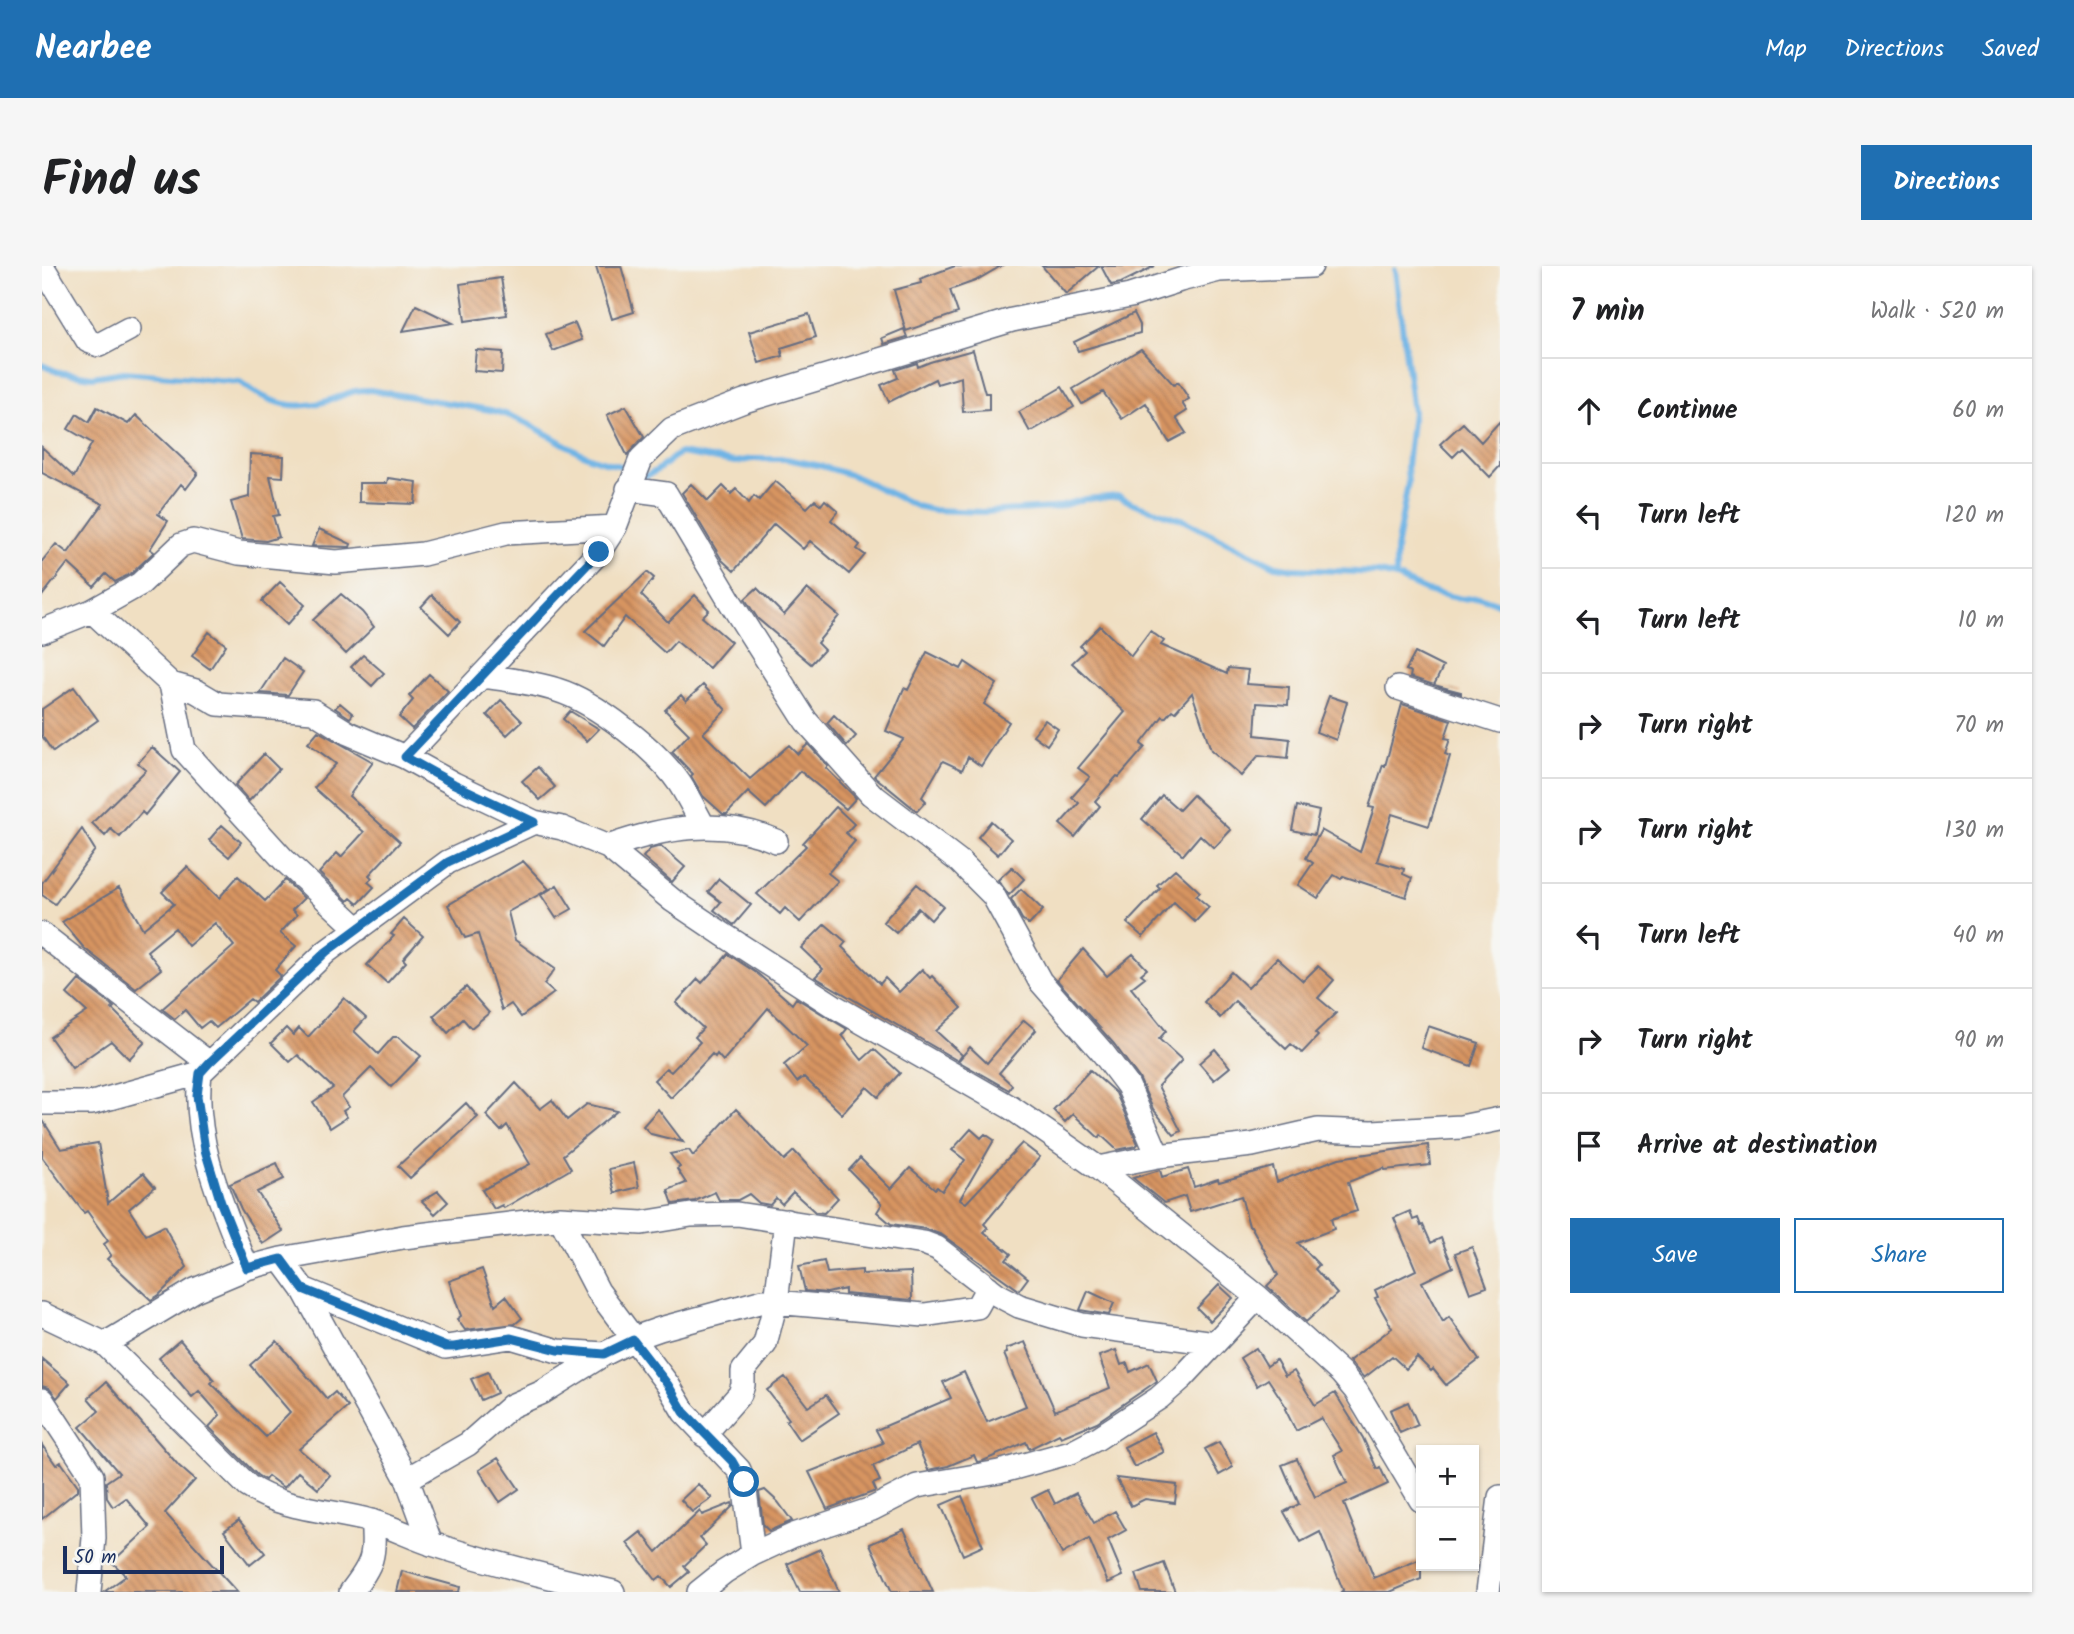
<!DOCTYPE html>
<html lang="en">
<head>
<meta charset="utf-8">
<style>
  body { margin:0; font-family:Kalam,sans-serif; background:#f6f6f6; color:#202124 }
  .controls { position:absolute; right:21px; bottom:21px; display:grid; overflow:hidden; border-radius:0px; box-shadow:0 2px 5px #0004 }
  .controls button { width:63px; height:63px; display:grid; place-items:center; padding:0; border:0; border-bottom:2px solid #e0e0e0; background:#fff; color:#202124; font:35px sans-serif }
  .scale { position:absolute; left:21px; bottom:18px; width:161px; box-sizing:border-box; padding-left:7px; border:4px solid #1b2f5e; border-top:0; font-size:19px; line-height:24px; white-space:nowrap; color:#1b2f5e; -webkit-text-stroke:5px #f6f6f2; paint-order:stroke }
  .stop { position:absolute; width:21px; height:21px; margin:-16px; border:5px solid #1f6fb2; border-radius:50%; background:#fff }
  .stop.end { background:#1f6fb2; border-color:#fff; box-shadow:0 2px 7px #0008 }
  .list { margin:0; padding:0; list-style:none }
  h2 { display:flex; justify-content:space-between; align-items:center; height:91px; margin:0; padding:0 28px; font-size:30px }
  h2 small { font-size:23px; font-weight:400; color:#757577 }
  .list li { display:grid; grid-template-columns:46px 1fr auto; gap:21px; align-items:center; box-sizing:border-box; height:105px; padding:0 28px; border-top:2px solid #e0e0e0 }
  .list b { display:block; font-size:26px; white-space:nowrap }
  .list em { font-size:23px; font-style:normal; color:#757577 }
  .actions { display:flex; gap:14px; padding:21px 28px }
  .actions a { flex:1; padding:16px 0; border:2px solid #1f6fb2; border-radius:0px; text-align:center; font-size:24px; color:#1f6fb2 }
  .actions .main { background:#1f6fb2; color:#fff }
  .icon { flex:none; width:38px; height:38px; fill:none; stroke:currentColor; stroke-width:2; stroke-linecap:round; stroke-linejoin:round }
  .map { position:relative; flex:none; width:1458px; height:1326px; overflow:hidden; border-radius:0px }
  header { display:flex; align-items:center; gap:42px; box-sizing:border-box; height:98px; padding:0 35px; background:#1f6fb2; color:#fff }
  header strong { font-size:33px }
  nav { display:flex; gap:38px; margin-inline-start:auto; font-size:24px }
  .intro { display:flex; align-items:center; justify-content:space-between; box-sizing:border-box; height:168px; padding:0 42px }
  h1 { margin:0; font-size:49px }
  .button { padding:18px 32px; border-radius:0px; background:#1f6fb2; color:#fff; font-size:24px; font-weight:700 }
  main { display:flex; gap:42px; padding:0 42px }
  aside { flex:1; background:#fff; border-radius:0px; box-shadow:0 2px 5px #0004 }
  .map>svg:first-child { display:block }
</style>
</head>
<body>
<header>
<strong>Nearbee</strong>
<nav><a>Map</a><a>Directions</a><a>Saved</a></nav>
</header>
<div class="intro"><h1>Find us</h1><a class="button">Directions</a></div>
<main>
<div class="map">
<svg width="1458" height="1326" viewBox="0 0 1458 1326">
  <defs>
    <pattern id="building-back-hatch" width="6" height="6" patternUnits="userSpaceOnUse" patternTransform="scale(1.75)"><rect width="6" height="6" fill="#d79461"/><path d="M-1 5l2 2M0 0l6 6M5-1l2 2" fill="none" stroke="#ae7953"/></pattern>
  </defs>
  <rect width="100%" height="100%" fill="#f6f6f2"/>
  <filter id="ink" filterUnits="userSpaceOnUse"><feTurbulence type="fractalNoise" baseFrequency=".0143" numOctaves="2"/><feDisplacementMap in="SourceGraphic" scale="14" xChannelSelector="R" yChannelSelector="G"/><feConvolveMatrix kernelMatrix="1 2 1 2 8 2 1 2 1" color-interpolation-filters="sRGB"/></filter>
  <filter id="wash" filterUnits="userSpaceOnUse"><feTurbulence type="fractalNoise" baseFrequency=".00686" numOctaves="4" result="noise"/><feDisplacementMap in="SourceGraphic" scale="28" xChannelSelector="R" yChannelSelector="G"/><feGaussianBlur stdDeviation="1.57" result="paint"/><feColorMatrix in="noise" values="0 0 0 0 0 0 0 0 0 0 0 0 0 0 0 0 0 1.4 0 .05"/><feComposite in="paint" operator="in"/></filter>
  <g filter="url(#wash)">
    <rect width="100%" height="100%" fill="#f0dfc2"/>
    <g fill="none" stroke-linecap="round" stroke-linejoin="round">
      <path stroke="#6fb4e5" stroke-width="6" d="M1353,4L1371,146L1365,200L1366,217L1354,284V311
        M0,99L16,106L50,111L82,106L198,116C228,139 255,146 291,133C308,127 309,124 328,124L448,144C483,151 510,173 541,188C556,196 572,198 588,202
        M599,211C617,207 622,197 638,187L694,196L710,193H745L779,200L812,210L874,240L891,244L941,246L1010,242L1043,233L1077,230L1090,237L1139,253L1234,300L1252,303L1337,307L1354,311L1385,325L1420,333L1437,331L1458,338"/>
    </g>
    <g id="blocks">
      <path fill="url(#building-back-hatch)" d="M554,0H579L592,46L570,53Z
        M913,0H959L933,15L908,24L916,47L864,65L852,24L879,17L878,13Z
        M1000,0H1057L1024,28Z
        M1059,0H1113L1079,17L1069,19Z
        M459,12L465,49L423,55L418,18Z
        M374,39L411,57L361,65Z
        M1092,47L1098,59V67L1036,85L1032,76Z
        M767,48L774,71L739,82L741,90L717,97L707,66Z
        M533,57L540,74L511,85L504,68Z
        M862,63L865,71L842,78L840,72Z
        M1099,83L1132,119L1136,116L1147,133L1140,137L1145,145L1134,152L1144,167L1127,176L1104,137L1080,153L1061,126L1040,138L1031,123Z
        M434,84L461,86L460,107L432,105Z
        M931,84L943,127H947V144L921,146L919,111L895,118L893,113L847,136L839,119L856,112L853,104L875,97L876,101L888,96Z
        M1020,121L1032,141L988,166L977,146Z
        M584,140L602,171L585,189L565,149Z
        M55,141L86,158L94,149L156,207L144,223L139,218L116,248L126,255L108,283L112,286L90,307L73,316L64,308L52,321L26,297L0,330V295L14,278L26,287L61,238L0,207V181L32,211L50,177L26,163L35,148L47,156Z
        M1458,155V200L1448,211L1420,182L1411,191L1398,178L1421,157L1439,176Z
        M208,188L242,190L241,211L228,210L237,249L231,250L237,271L224,275L200,273L189,236L207,231Z
        M346,212L375,216L373,238L317,236V217H345Z
        M733,215L765,242L773,234L779,239L783,234L796,245L789,254L818,279L815,283L823,289L807,308L768,275L761,283L732,258L692,305L680,294L640,227L649,218L666,235L681,220L689,228L694,223L707,237L712,230L717,234Z
        M277,263L309,278L308,281L270,280Z
        M605,306L612,312L599,329L626,356L653,329L667,344L660,351L689,376L667,402L634,375L623,387L583,351L562,380L543,365Z
        M238,316L263,339L245,359L220,335Z
        M715,322L742,349L765,323L797,350L775,377L782,384L769,398L716,353L703,333Z
        M299,328L320,346L332,361L304,388L271,354Z
        M390,329L418,356L407,368L379,341Z
        M1058,360L1089,390L1108,365L1122,375L1119,379L1185,408L1186,402L1206,404L1204,418L1247,421L1246,439L1215,437L1213,469L1248,473L1246,492L1217,489L1199,510L1169,484L1150,427L1133,446L1130,444L1123,452L1121,450L1099,478L1103,481L1077,511L1075,510L1053,535L1058,540L1033,571L1018,558L1037,537L1030,531L1048,511L1036,502L1083,446L1030,397L1043,385L1038,380Z
        M167,366L184,379L168,403L150,390Z
        M885,386L919,403L923,396L955,418L942,438L967,456L939,500L926,491L920,504L901,495L880,531L884,535L875,545L832,510L862,473L844,465L862,422L866,424Z
        M1373,387L1401,401L1392,419L1419,426V428L1368,411L1369,406L1364,404Z
        M321,389L342,407L330,420L309,401Z
        M241,392L261,406L246,429L218,427Z
        M387,408L406,425L370,463L357,451L371,434L367,430Z
        M661,419L684,444L661,467L708,513L747,479L756,488L766,478L786,500L784,502L814,532L804,543L758,505L724,542L706,526L685,548H681L661,530L649,510L651,508L630,486L647,468L623,444L639,429L644,435Z
        M32,421L56,454L11,486L0,470V443Z
        M1287,430L1305,436L1294,474L1274,466Z
        M459,434L480,455L465,469L445,449Z
        M298,437L311,448L308,452L293,442Z
        M1360,438L1409,454L1403,472L1408,473L1403,488L1408,490L1387,560L1350,548L1335,595L1362,603L1361,608L1370,612L1364,631L1301,610L1299,613L1292,609L1276,632L1256,619L1271,597L1264,592L1279,564L1318,586L1332,542L1327,541L1341,499L1343,500Z
        M528,445L557,463L545,475L521,453Z
        M792,449L814,470L805,480L785,457Z
        M1003,454L1016,463L1005,479L991,469Z
        M276,465L331,496L307,530L358,576L327,609L330,612L326,616L332,621L316,638L309,632L306,635L277,607L295,587L299,591L322,566L272,522L294,498L266,477Z
        M110,481L138,506L103,549L100,546L78,571L69,563L63,570L50,557L104,504L96,497Z
        M222,488L237,503L207,535L193,519Z
        M496,501L513,521L498,534L480,515Z
        M1120,529L1137,544L1151,529L1189,564L1172,582L1158,569L1141,589L1100,553Z
        M1255,540L1277,545L1272,569L1250,564Z
        M794,541L812,558L804,567L813,575L786,607L796,615L758,656L743,642L738,648L715,628L764,580L761,577Z
        M949,555L969,573L956,589L936,571Z
        M180,559L199,576L187,591L167,574Z
        M40,563L53,584L13,638L0,629V617Z
        M619,580L643,601L630,616L601,591L608,583Z
        M481,595L507,623L466,646L473,674L513,703L502,718L512,727L479,751L469,738L460,744L436,668L423,672L406,639Z
        M145,601L177,632L196,610L223,635L243,614L262,632L250,644L255,649L238,667L254,680L233,704L239,710L212,736L208,733L174,762L167,755L158,762L143,744L133,753L120,743L192,680L173,657L146,680L133,662L105,685L119,703L94,723L42,682L20,656L77,622L101,663L132,638L120,626Z
        M970,601L982,613L967,629L956,614Z
        M1133,603L1158,626L1154,630L1167,641L1153,656L1132,636L1101,671L1085,657L1118,622L1115,619Z
        M677,613L709,639L692,659L672,644L679,636L666,626Z
        M875,618L901,640L889,654L876,642L854,667L841,656Z
        M515,619L530,643L514,652L499,629Z
        M979,623L1001,644L987,659L980,653L969,633Z
        M362,653L381,670L361,693L364,696L345,717L325,699L352,670L349,668Z
        M783,658L804,676L800,681L838,718L843,712L857,726L880,703L888,712L890,710L920,742L894,765L920,789L916,795L773,711L781,703L759,682Z
        M1041,683L1065,710L1091,688L1105,703L1099,708L1103,711L1089,722L1124,765L1117,773L1140,794L1116,820L1139,865L1132,869L1111,843L1097,812L1072,778L1015,714Z
        M686,688L716,708L750,738L754,732L805,763L800,769L820,794L832,783L858,807L836,831L825,821L800,848L762,811L755,816L742,799L765,780L726,742L681,795L675,788L673,791L670,788L629,832L612,814L624,802L629,806L658,776L653,771L661,762L634,737L656,713L660,717Z
        M1235,692L1261,715L1276,700L1292,714L1276,732L1294,747L1273,767L1276,770L1260,787L1249,778L1244,783L1193,735L1178,752L1162,736L1189,706L1206,722Z
        M37,714L72,741L70,743L103,776L87,793L69,775L30,802L8,771L45,746L25,728Z
        M424,721L447,747L429,762L421,753L406,767L391,750Z
        M302,732L324,752L312,765L336,788L351,771H357L379,790L349,821L329,802L300,831L307,841L301,845L305,851L288,862L271,836L291,822L256,789L248,796L229,777L244,762L251,769L257,762L266,771Z
        M982,754L994,764L957,807L970,819L967,824L916,795L928,781L945,797Z
        M1386,760L1437,777L1429,800L1379,782Z
        M1173,783L1188,801L1172,814L1157,797Z
        M1048,804L1074,827L1096,878L1094,880L1075,884L1059,869L1057,872L1031,848L1023,856L1011,844Z
        M474,817L498,843L510,834L525,854L545,838L575,845L521,889L529,903L462,942L460,939L452,943L440,924L488,898L465,859L459,865L444,849Z
        M424,837L436,851L368,912L356,900Z
        M616,843L641,876L609,868L601,860Z
        M694,843L742,894L752,885L796,932L782,947L773,946L751,926L740,938L734,932L728,939L717,937L707,928L696,934H677L673,926L653,935L631,938L626,924L644,917L635,903L638,901L628,888L647,884L651,890Z
        M0,853L19,883L56,877L66,937L101,907L113,921L87,943L104,969L122,960L145,1001L117,1029L109,1034L65,993L69,989L62,978L66,975L45,945L42,947L0,891Z
        M929,863L939,872L943,868L952,874L918,933L924,937L980,877L998,891L942,958L946,962L942,966L969,988L964,994L986,1012L977,1024L900,969L884,963L849,958L835,946L840,938L807,904L818,892L849,923L868,902L893,923L895,921L900,925L923,894L910,884Z
        M1386,879L1388,899L1343,904L1342,902L1306,916L1315,945L1289,953L1292,963L1256,977L1277,999L1273,1003L1295,1028L1264,1056L1225,1020L1236,1009L1209,960H1207L1199,930L1148,946L1143,930L1122,937L1091,912L1118,904L1120,911L1146,903L1152,921L1176,913L1177,916L1231,901L1235,916L1297,892Z
        M235,897L242,913L215,926L241,965L221,978L199,943L188,918Z
        M592,897L597,921L573,927L567,903Z
        M396,925L406,936L393,948L380,935Z
        M1368,945L1371,954L1376,952L1379,960L1381,959L1389,977L1399,972L1411,1001L1380,1016L1401,1056L1407,1051L1437,1094L1404,1119L1391,1103L1389,1105L1375,1091L1364,1103L1350,1090L1322,1112L1307,1095L1350,1062L1333,1032L1336,1031L1333,1024L1374,1004L1352,952Z
        M1430,981L1445,1021L1428,1027L1413,987Z
        M782,995L785,1007L820,1004V1008L869,1006L870,1034L803,1028V1023L785,1027L763,1025L757,1000Z
        M440,1003L453,1039L464,1030L480,1052L473,1058L423,1064L415,1053L419,1050L407,1015Z
        M1177,1019L1191,1032L1168,1055L1155,1042Z
        M1046,1025L1072,1037L1067,1049L1038,1044Z
        M138,1074L172,1114L169,1117L224,1171L248,1146L208,1099L235,1075L285,1133L293,1126L306,1141L257,1183L288,1209L276,1223L256,1206L242,1222L226,1210L223,1214L215,1209L167,1161L178,1149L157,1125L150,1131L117,1092Z
        M983,1076L1013,1145L1068,1122L1057,1090L1074,1084L1079,1099L1085,1097L1088,1106L1107,1097L1115,1115L1055,1156L1019,1171L1017,1168L987,1183L984,1176L941,1195L935,1196L932,1189L906,1200L886,1204L875,1178L831,1200L838,1215L831,1218L834,1225L785,1243L767,1206L841,1177L834,1164L909,1132L901,1116L922,1106L945,1156L984,1140L962,1088L965,1087L964,1083Z
        M1214,1082L1225,1100L1234,1094L1243,1110L1252,1105L1273,1139L1293,1127L1321,1172L1335,1203L1338,1201L1346,1218L1302,1238L1332,1312L1379,1293V1313L1348,1326H1299L1301,1324L1278,1266L1259,1276L1242,1246L1257,1238L1240,1199L1255,1193L1273,1231L1305,1217L1292,1189L1300,1185L1279,1152L1254,1165L1243,1143L1245,1142L1226,1113L1215,1120L1198,1092Z
        M0,1093L28,1117L15,1132L7,1122L0,1120Z
        M446,1106L455,1127L439,1134L429,1113Z
        M743,1111L766,1141L784,1129L797,1147L757,1174L744,1155L747,1153L725,1124Z
        M64,1116L137,1200L153,1214L123,1247L195,1326H62L84,1310L70,1296L108,1261L84,1232L71,1241L65,1232L64,1216L77,1207L38,1161L57,1145L46,1132Z
        M1366,1136L1376,1159L1358,1167L1348,1144Z
        M1111,1166L1122,1186L1092,1201L1082,1181Z
        M1177,1176L1191,1201L1177,1209L1163,1183Z
        M0,1179L14,1199L19,1196L36,1220V1224L0,1253Z
        M456,1192L477,1223L458,1236L437,1204Z
        M1074,1212L1135,1219L1133,1237L1103,1233L1089,1240Z
        M656,1218L670,1232L650,1246L639,1234Z
        M723,1224L736,1236L750,1255L727,1265L721,1259L717,1226Z
        M1006,1224L1013,1238L1034,1227L1052,1257L1073,1245L1084,1264L1066,1274L1081,1310L1066,1317L1047,1273L1020,1288L990,1232Z
        M920,1230L941,1280L921,1289L899,1239Z
        M690,1237L691,1240L658,1272L664,1279L642,1300L647,1306L629,1321L619,1310L614,1314L585,1277L599,1266L615,1286L658,1245L660,1249Z
        M197,1254L223,1287L208,1299L182,1265Z
        M862,1263L891,1326H850L828,1278Z
        M778,1283L797,1326H758L745,1298Z
        M1122,1297L1133,1326H1100L1094,1308Z
        M360,1305L418,1321L417,1326H355Z"/>
    </g>
  </g>
  <g filter="url(#ink)">
    <use href="#blocks" fill-opacity="0" stroke="#666d81" stroke-width="2"/>
    <g fill="none" stroke-linecap="round" stroke-linejoin="round">
      <defs>
        <path id="street" d="M0,0L46,75L57,79L87,63
          M586,223L624,228L689,337L764,455L829,528L918,596L951,629L998,715L1061,787L1086,820L1116,890
          M50,345L98,318L139,279L151,275L197,287L294,296L381,288L464,267L573,261
          M0,365L50,345L129,418L154,425L176,438L271,445L306,467L363,491L412,518L492,556L520,562L566,581L630,634L682,669L792,740L968,841L1003,865L1056,902L1216,1031L1299,1107L1314,1125L1379,1234
          M441,410C466,414 491,416 515,424C554,436 615,484 638,518C647,532 654,547 662,561
          M129,418L142,484L242,594L316,663
          M1356,422L1458,455
          M363,491L557,286L573,261L599,193L630,163L702,135L970,54L1088,30L1138,14L1177,4L1269,0
          M566,581C622,561 679,551 734,575
          M0,668L167,797
          M0,837H50L158,807
          M1056,902L1116,890L1210,879L1276,864L1330,866L1419,861L1458,853
          M518,952L556,1025L626,1119L642,1146L697,1204L702,1216L711,1288
          M239,993L261,1023L365,1213L389,1278
          M205,1002C181,941 150,875 158,807L284,686L406,596L492,556
          M261,1023L404,1081L469,1071L516,1085L562,1088
          M0,1048L63,1078L206,1220C241,1244 289,1244 329,1255C350,1261 369,1271 390,1278C449,1297 510,1312 571,1326
          M63,1078L153,1024L205,1002L239,993L361,971L418,964L518,952L600,957L649,949L695,948L882,977L895,982L956,1029L977,1040L1040,1059L1173,1077
          M0,1134L50,1210L52,1272L47,1326
          M662,1169L698,1128L701,1119V1105L723,1078L734,1036L744,955
          M365,1213L426,1178L469,1140L501,1126L562,1088L598,1070L618,1063L721,1035L882,1049L935,1041L946,1021
          M309,1326C330,1299 334,1290 330,1255
          M657,1326L682,1306L711,1288L752,1269L830,1243L875,1220L957,1206L1029,1186L1056,1172L1117,1132L1141,1111L1216,1031
          M1446,1326L1458,1231"/>
      </defs>
      <use href="#street" stroke="#666d81" stroke-width="26"/>
      <use href="#street" stroke="#fff" stroke-width="23"/>
    </g>
  </g>
  <g fill="none" stroke-linecap="round" stroke-linejoin="round" filter="url(#ink)">
    <path stroke="#1f6fb2" stroke-width="9" d="M557,286L363,491L412,518L492,556L406,596L284,686L167,797L158,807L155,830L163,884L179,937L205,1002L239,993L261,1023L404,1081H412L469,1072L516,1084L562,1088L591,1074L626,1119L642,1146L690,1195L702,1216"/>
  </g>
</svg>
<div class="controls">
<button>+</button>
<button>−</button>
</div>
<div class="scale">50 m</div>
<div class="stop" style="left:702px;top:1216px"></div>
<div class="stop end" style="left:557px;top:286px"></div>
</div>
<aside>
<h2>7 min<small>Walk · 520 m</small></h2>
<ul class="list">
<li><svg class="icon" aria-label="ahead" viewBox="0 0 24 24"><path d="M12 20V5M6 11l6-6 6 6"/></svg><div><b>Continue</b></div><em>60 m</em></li>
<li><svg class="icon" aria-label="left" viewBox="0 0 24 24"><path d="M17 20v-9H6M10 6l-5 5 5 5"/></svg><div><b>Turn left</b></div><em>120 m</em></li>
<li><svg class="icon" aria-label="left" viewBox="0 0 24 24"><path d="M17 20v-9H6M10 6l-5 5 5 5"/></svg><div><b>Turn left</b></div><em>10 m</em></li>
<li><svg class="icon" aria-label="right" viewBox="0 0 24 24"><path d="M7 20v-9h11M14 6l5 5-5 5"/></svg><div><b>Turn right</b></div><em>70 m</em></li>
<li><svg class="icon" aria-label="right" viewBox="0 0 24 24"><path d="M7 20v-9h11M14 6l5 5-5 5"/></svg><div><b>Turn right</b></div><em>130 m</em></li>
<li><svg class="icon" aria-label="left" viewBox="0 0 24 24"><path d="M17 20v-9H6M10 6l-5 5 5 5"/></svg><div><b>Turn left</b></div><em>40 m</em></li>
<li><svg class="icon" aria-label="right" viewBox="0 0 24 24"><path d="M7 20v-9h11M14 6l5 5-5 5"/></svg><div><b>Turn right</b></div><em>90 m</em></li>
<li><svg class="icon" aria-label="arrive" viewBox="0 0 24 24"><path d="M6 21V4h12l-3 4 3 4H6"/></svg><div><b>Arrive at destination</b></div></li>
</ul>
<div class="actions"><a class="main">Save</a><a>Share</a></div>
</aside>
</main>
</body>
</html>
